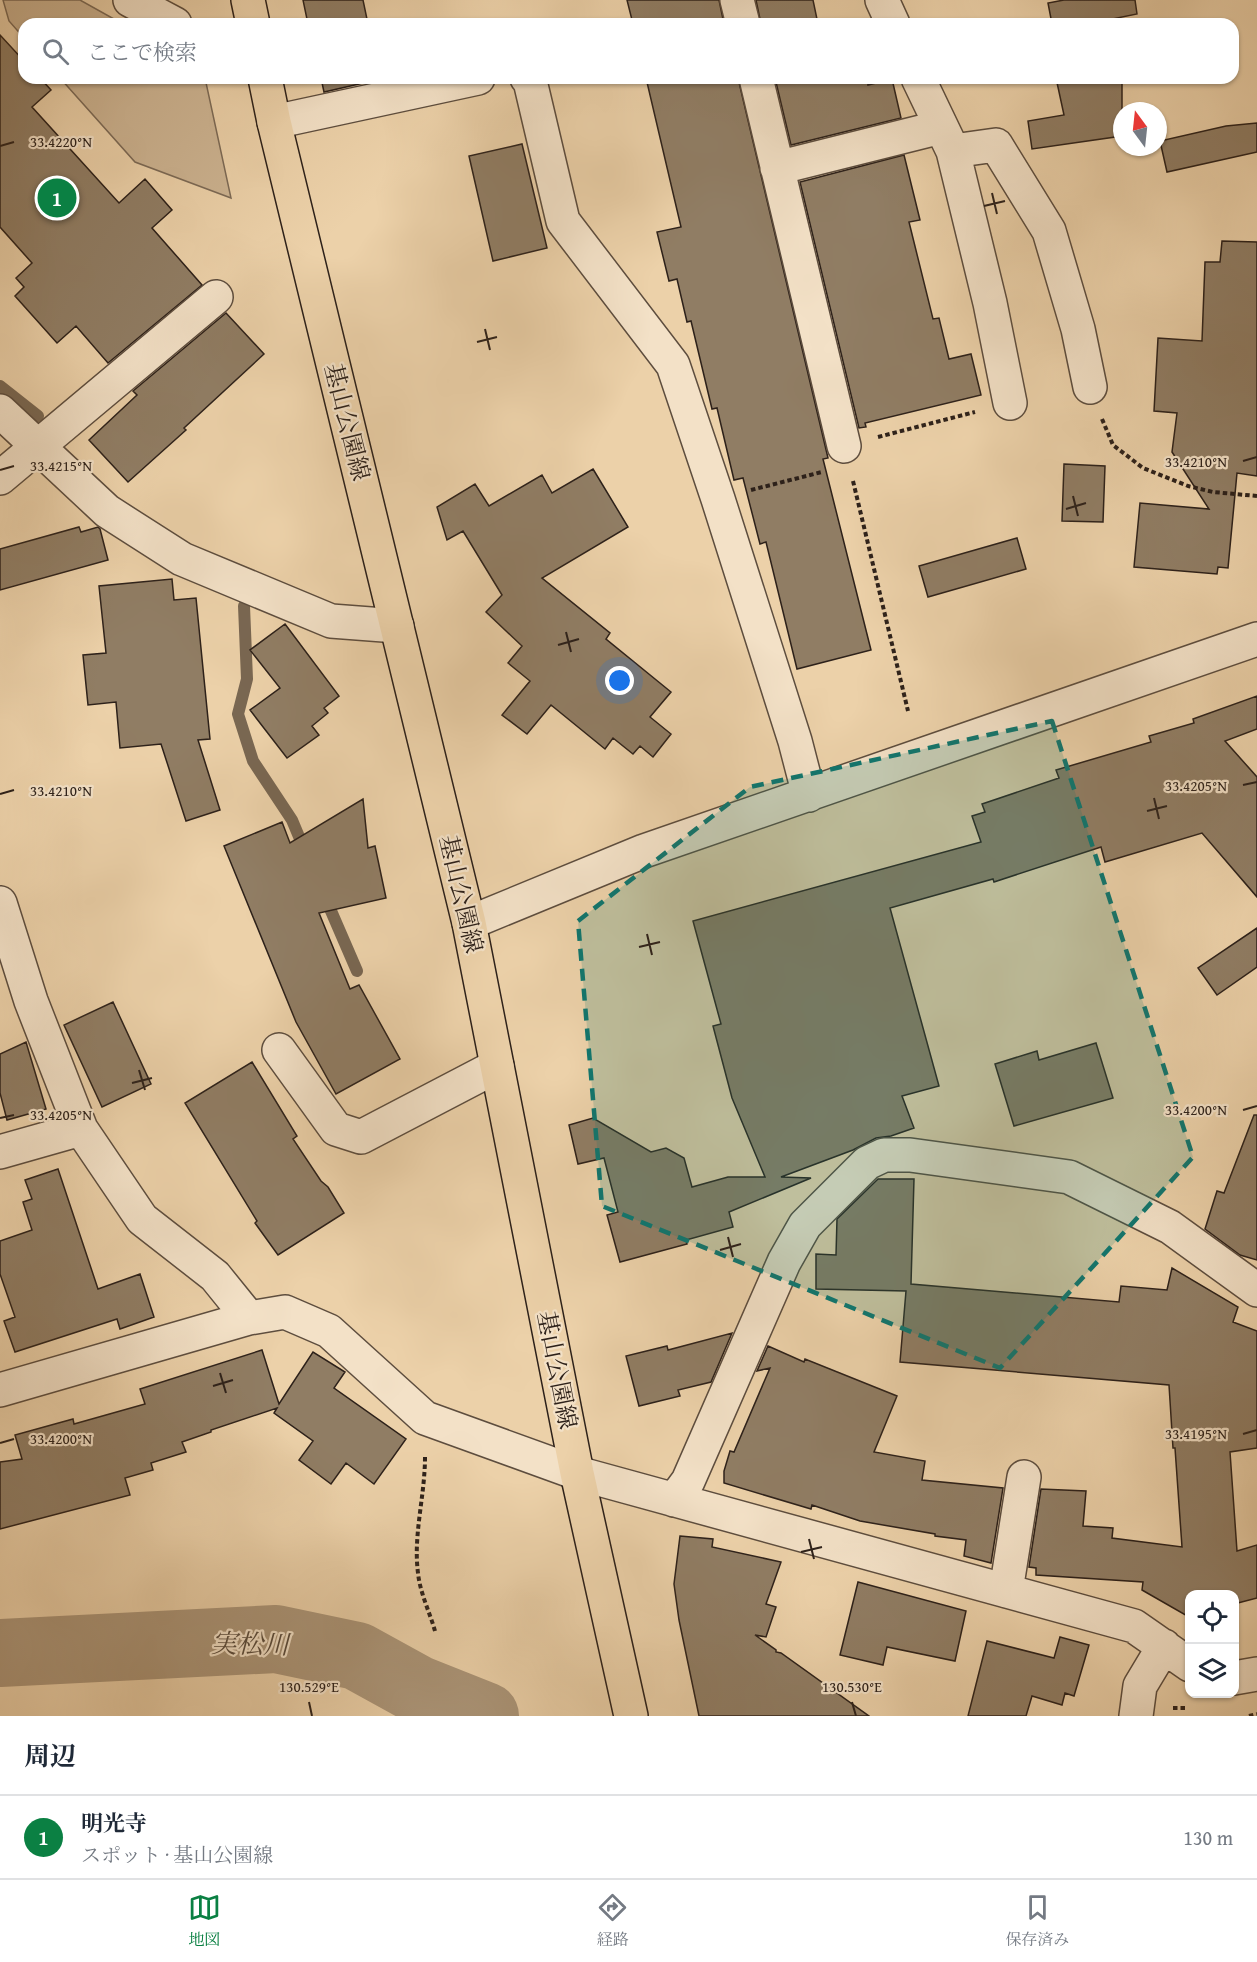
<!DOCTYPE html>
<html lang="ja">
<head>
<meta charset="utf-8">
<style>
  body { margin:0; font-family:"Gentium Book Plus","Noto Serif JP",serif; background:#f2f2f3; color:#1f2937 }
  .controls { position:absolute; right:18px; bottom:18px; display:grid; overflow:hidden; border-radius:12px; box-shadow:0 2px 4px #0004 }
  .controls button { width:54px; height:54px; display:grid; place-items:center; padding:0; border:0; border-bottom:2px solid #e0e1e3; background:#fff; color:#1f2937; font:30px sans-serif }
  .compass { position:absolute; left:1113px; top:102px; width:54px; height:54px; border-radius:50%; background:#fff; box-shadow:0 2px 4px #0004; rotate:345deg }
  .you { position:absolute; left:620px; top:681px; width:21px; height:21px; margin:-15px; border:4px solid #fff; border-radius:50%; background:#1a73e8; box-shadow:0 0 0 9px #1a73e833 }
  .badge { display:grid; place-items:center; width:39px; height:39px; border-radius:50%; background:#0b8043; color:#fff; font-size:20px; font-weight:700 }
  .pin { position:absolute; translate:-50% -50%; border:3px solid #fff; box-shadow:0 2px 6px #0006 }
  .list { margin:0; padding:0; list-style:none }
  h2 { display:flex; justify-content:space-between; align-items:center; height:78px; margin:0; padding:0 24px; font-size:26px }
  h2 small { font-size:20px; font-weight:400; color:#747a83 }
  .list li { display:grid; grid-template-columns:39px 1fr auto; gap:18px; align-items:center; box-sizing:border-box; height:84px; padding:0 24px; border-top:2px solid #e0e1e3 }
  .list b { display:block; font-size:22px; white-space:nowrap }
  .list p { margin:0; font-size:20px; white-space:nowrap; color:#747a83 }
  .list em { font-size:20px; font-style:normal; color:#747a83 }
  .icon { flex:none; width:33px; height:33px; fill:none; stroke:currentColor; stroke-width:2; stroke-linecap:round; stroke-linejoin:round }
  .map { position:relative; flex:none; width:1257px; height:1716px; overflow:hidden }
  .search { position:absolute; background:#fff; box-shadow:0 2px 4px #0004; left:18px; right:18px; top:18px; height:66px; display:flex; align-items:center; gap:15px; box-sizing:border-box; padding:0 21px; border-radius:18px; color:#747a83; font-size:22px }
  .sheet { height:162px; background:#fff }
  nav { display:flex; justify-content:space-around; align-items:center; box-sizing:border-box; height:84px; border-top:2px solid #e0e1e3; background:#fff; font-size:16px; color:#747a83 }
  nav a { display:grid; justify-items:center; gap:3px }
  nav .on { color:#0b8043 }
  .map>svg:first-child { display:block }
</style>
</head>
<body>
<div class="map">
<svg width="1257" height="1716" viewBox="0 0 1257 1716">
  <rect width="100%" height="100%" fill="#ecd1a9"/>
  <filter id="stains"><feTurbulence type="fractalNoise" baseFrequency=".00333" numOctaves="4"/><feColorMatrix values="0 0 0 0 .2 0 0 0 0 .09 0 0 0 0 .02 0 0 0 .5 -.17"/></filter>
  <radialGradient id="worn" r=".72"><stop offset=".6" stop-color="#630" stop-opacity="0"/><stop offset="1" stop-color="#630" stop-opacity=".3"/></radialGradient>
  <path fill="#ccb391" stroke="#7c6a56" stroke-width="1.5" d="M3,0H80L123,24H24V38L9,21Z
    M60,78H205L231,198L135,162Z"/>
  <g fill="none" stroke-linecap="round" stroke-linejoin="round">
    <path stroke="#796752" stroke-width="12" d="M0,386L38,416
      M244,606L247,679L238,714L253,761L292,820L305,851
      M325,897L357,971"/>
    <path stroke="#ab9578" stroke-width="68" d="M0,1653L276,1639L357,1656L417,1689L485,1716"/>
  </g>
  <path fill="#907d64" stroke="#2d211a" stroke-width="1.5" d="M303,0H363L368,24H308Z
    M627,0H719L724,24H633Z
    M756,0H813L818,24H761Z
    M1064,0H1135L1137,14L1088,24H1052L1048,3Z
    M0,35L24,61V78H40L51,90L32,107L119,203L145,179L172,210L152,228L202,285L108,363L76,326L57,343L15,296L24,287L16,278L32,263L0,227Z
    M321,78H381V79L324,92Z
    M646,78H738L828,458L823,459L871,650L797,669L766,542L760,544L743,478L734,480L717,408L712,409L691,321L687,322L677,279L669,281L657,232L681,227Z
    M775,78H867L868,85L892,79L901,118L791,145Z
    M1056,78H1122V136L1032,149L1028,121L1064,115Z
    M1257,123V152L1167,172L1160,141L1226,126Z
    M522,144L547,248L493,261L469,156Z
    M904,155L920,220L909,222L933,319L939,318L949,359L971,354L981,395L865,423L866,427L859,428L800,182Z
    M1222,241L1257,242V476L1237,473L1228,568L1218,567L1217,574L1134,567L1140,503L1209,509L1172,452L1177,413L1154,411L1158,338L1202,341L1205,262H1220Z
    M226,313L264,354L184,428L186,430L128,482L89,440L137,395L133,391Z
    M1064,464L1105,466L1103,522L1062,521Z
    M593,469L628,527L542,578L610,633L606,639L671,692L650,717L671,734L653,757L640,746L633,754L613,738L605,749L551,705L527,734L502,715L530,681L508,663L522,646L486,612L502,595L463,531L447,540L437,507L475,484L489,506L542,475L552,493Z
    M79,527L81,532L98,527L100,529L108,560L0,590V549Z
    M1017,538L1026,569L928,597L919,566Z
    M172,579L174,600L196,598L210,739L198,740L220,810L186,821L161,744L120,748L116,702L88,705L83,655L106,653L99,586Z
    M285,624L339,696L324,708L328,713L312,726L319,735L287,758L250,710L280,688L250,650Z
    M1257,696V729L1225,741L1257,777V897L1202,833L1105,862L1101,847L994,882L993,879L890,908L939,1086L902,1096L914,1128L891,1136L876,1138L853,1150L781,1177L811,1178L729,1212L733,1227L686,1240L687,1244L620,1262L607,1215L618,1212L604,1158L578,1164L569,1125L593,1118L651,1152L666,1148L684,1158L692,1187L728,1177H765L732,1098L713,1026L721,1024L693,921L981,842L972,816L985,812L982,804L1059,778L1056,770L1151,742L1149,736L1194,723L1193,719Z
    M363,799L368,848L375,846L386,898L319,913L350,989L359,985L400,1059L336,1094L296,1022L224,846L282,822L290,843Z
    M1257,928V967L1217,995L1198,968Z
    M113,1002L151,1084L102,1107L64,1025Z
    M26,1042L46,1109L7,1120L0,1093V1054Z
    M1096,1043L1113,1098L1014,1126L995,1064L1037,1051L1039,1060Z
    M252,1062L297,1136L293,1139L321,1181L328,1187L344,1213L278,1255L255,1223L257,1221L185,1103Z
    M1254,1115H1257V1260L1240,1255L1205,1229L1217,1191L1224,1193Z
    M58,1169L98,1289L140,1274L154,1317L120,1329L117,1319L15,1352L4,1321L15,1317L0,1274V1241L32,1230L23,1202L32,1199L25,1180Z
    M878,1179H914L911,1284L1119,1302L1121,1286L1167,1290L1172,1268L1238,1307L1233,1322L1257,1331V1448L1230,1452L1237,1551L1257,1545V1598L1234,1604V1594H1190L1189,1617L1142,1590L1143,1582L1036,1575V1568L1029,1567L1041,1489L1086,1491L1083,1526L1113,1528L1112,1538L1182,1547L1175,1448H1173L1169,1385L900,1362L906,1291L816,1289V1254L836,1255L837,1219Z
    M732,1333L711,1382L678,1390L680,1396L639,1406L626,1356L667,1346L668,1350Z
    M768,1346L804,1362L805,1359L897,1396L874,1452L925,1461L922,1480L1003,1488L991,1563L964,1556L966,1540L935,1536V1534L860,1521L812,1505L811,1509L724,1483V1471L730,1451L734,1452L770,1368L757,1371Z
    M262,1350L279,1404L313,1352L345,1372L334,1388L406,1439L374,1484L346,1463L331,1484L299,1460L313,1441L274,1413L277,1408L211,1430V1432L182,1442L186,1452L151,1463L153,1470L125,1478L130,1495L0,1529V1462L22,1459L15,1435L73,1419L74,1424L145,1404L140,1389Z
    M680,1536L713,1539L712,1547L781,1562L766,1604L776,1607L766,1637L755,1635L776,1650V1652L781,1653L869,1716H699L679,1620L674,1584Z
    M858,1582L966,1611L955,1661L887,1647L883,1665L840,1655Z
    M1060,1637L1089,1645L1074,1696L1065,1693L1062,1705L1032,1696L1026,1716H968L987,1641L1054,1658Z"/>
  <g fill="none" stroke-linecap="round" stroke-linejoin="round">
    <defs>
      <path id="minor" d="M130,0L175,24
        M737,0L743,24
        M882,0L893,24
        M527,78L530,81L563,221L673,365L718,499L795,741L809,795
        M756,78L844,446
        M918,78L953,151L990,303L1010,403
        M274,122L478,78
        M953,151L996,145L1049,231L1078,329L1090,387
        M777,168L941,127
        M0,411L107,511L182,559L331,621L397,626
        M0,478L216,297
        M0,903L31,1001L81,1129L142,1219L215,1276L249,1318
        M469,923L644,851L1257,639
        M279,1050L336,1129L361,1137L497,1066
        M0,1152L81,1129
        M0,1390L249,1318L285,1312L329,1331L425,1418L577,1473L1134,1626L1190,1665
        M674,1500L688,1481L784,1262L805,1225L867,1163L884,1155H910L1069,1177L1170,1227L1257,1290
        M1006,1591L1024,1477
        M1234,1678L1257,1674
        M1136,1716L1140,1686L1164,1646"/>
      <path id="major" d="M248,0L253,24
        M265,78L274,122L469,923L577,1473L631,1716"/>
    </defs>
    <use href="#minor" stroke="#5d4d3e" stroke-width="36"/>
    <use href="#major" stroke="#2d211a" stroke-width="36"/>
    <path stroke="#2d211a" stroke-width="4" stroke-dasharray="4.5 3" stroke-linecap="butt" d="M1102,419L1113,445L1143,468L1188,486L1213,492L1257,496
      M878,437L975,412
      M853,481L908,711
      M751,490L822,472
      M425,1457C425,1496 413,1535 418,1573C420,1593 430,1613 435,1631
      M1173,1708H1186
      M1249,1716L1257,1714"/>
    <use href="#minor" stroke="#f3e1c7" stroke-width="33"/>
    <use href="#major" stroke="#ecd1a9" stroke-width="33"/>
  </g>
  <path fill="#0f766e" fill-opacity="0.2" stroke="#0f766e" stroke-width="4.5" stroke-dasharray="12 8" stroke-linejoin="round" d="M1052,721L1193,1157L1000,1368L602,1206L578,921L750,787Z"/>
  <path fill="none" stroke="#2d211a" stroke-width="2" d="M0,146L14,142M992,193L997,214M984,206L1005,201M485,329L490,350M477,342L497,337M1243,461L1257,457M0,470L14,466M1073,496L1078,516M1066,509L1086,503M566,632L571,652M558,645L579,639M1243,785L1257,782M0,794L14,790M1154,798L1159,819M1147,811L1167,806M647,934L652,955M639,947L660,942M139,1070L145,1090M132,1083L152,1078M1243,1110L1257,1106M0,1118L14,1115M728,1237L733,1257M720,1250L741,1244M220,1373L226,1393M213,1386L233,1380M1243,1434L1257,1430M0,1443L14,1439M809,1539L814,1559M801,1552L822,1547M309,1702L312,1716M852,1702L856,1716"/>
  <g text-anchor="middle" stroke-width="4.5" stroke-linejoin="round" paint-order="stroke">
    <g font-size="24" fill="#2d211a" stroke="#f3e1c7">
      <text transform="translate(347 422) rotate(76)" y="8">基山公園線</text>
      <text transform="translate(461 894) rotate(77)" y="8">基山公園線</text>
      <text transform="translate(557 1370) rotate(79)" y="8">基山公園線</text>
    </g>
    <g font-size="26" font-style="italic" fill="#594a3b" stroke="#f3e1c7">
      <text transform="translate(250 1644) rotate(1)" y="9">実松川</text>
    </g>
  </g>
  <g font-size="15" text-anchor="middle" fill="#2d211a" stroke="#f3e1c7" stroke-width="4.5" stroke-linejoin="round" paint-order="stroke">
    <text x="61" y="147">33.4220°N</text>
    <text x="1196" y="467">33.4210°N</text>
    <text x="61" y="471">33.4215°N</text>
    <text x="1196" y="791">33.4205°N</text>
    <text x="61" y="796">33.4210°N</text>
    <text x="1196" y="1115">33.4200°N</text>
    <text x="61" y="1120">33.4205°N</text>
    <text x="1196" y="1439">33.4195°N</text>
    <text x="61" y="1444">33.4200°N</text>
    <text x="309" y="1692">130.529°E</text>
    <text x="852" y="1692">130.530°E</text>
  </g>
  <rect width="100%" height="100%" filter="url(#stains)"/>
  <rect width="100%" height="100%" fill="url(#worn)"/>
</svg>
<div class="controls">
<button><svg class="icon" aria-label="locate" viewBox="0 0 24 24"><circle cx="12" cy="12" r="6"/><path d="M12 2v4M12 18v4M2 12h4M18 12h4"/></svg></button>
<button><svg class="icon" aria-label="layers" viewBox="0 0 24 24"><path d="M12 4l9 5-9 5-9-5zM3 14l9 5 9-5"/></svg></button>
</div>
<svg class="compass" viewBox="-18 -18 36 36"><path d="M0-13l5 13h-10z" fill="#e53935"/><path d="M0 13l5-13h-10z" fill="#747a83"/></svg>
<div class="you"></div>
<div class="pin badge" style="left:57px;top:198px">1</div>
<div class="search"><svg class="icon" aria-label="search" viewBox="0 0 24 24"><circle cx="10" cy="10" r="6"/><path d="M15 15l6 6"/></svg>ここで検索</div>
</div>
<section class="sheet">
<h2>周辺<small></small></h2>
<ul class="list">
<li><span class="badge">1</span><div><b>明光寺</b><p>スポット · 基山公園線</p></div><em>130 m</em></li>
</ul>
</section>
<nav>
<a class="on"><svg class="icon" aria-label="map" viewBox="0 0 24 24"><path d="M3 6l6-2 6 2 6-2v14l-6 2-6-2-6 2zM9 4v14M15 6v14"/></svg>地図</a>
<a><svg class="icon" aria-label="directions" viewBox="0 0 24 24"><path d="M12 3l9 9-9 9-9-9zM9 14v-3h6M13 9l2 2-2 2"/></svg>経路</a>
<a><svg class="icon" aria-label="saved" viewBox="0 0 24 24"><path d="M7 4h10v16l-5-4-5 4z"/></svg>保存済み</a>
</nav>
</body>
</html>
